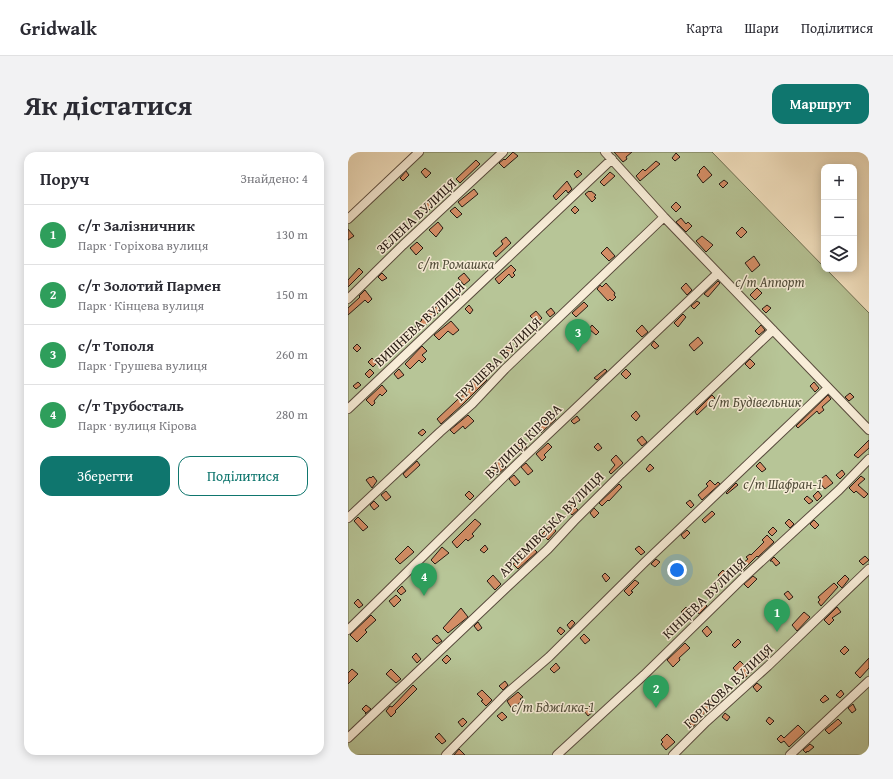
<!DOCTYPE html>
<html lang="uk">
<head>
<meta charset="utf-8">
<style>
  body { margin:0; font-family:"Gentium Book Plus",serif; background:#f2f2f3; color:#2b2b33 }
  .controls { position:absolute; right:12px; top:12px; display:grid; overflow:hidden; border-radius:8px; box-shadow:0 2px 10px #0003 }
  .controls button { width:36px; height:36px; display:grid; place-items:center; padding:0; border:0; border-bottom:1px solid #e1e1e2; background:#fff; color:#2b2b33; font:20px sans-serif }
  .you { position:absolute; left:329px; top:418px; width:14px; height:14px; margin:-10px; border:3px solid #fff; border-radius:50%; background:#1a73e8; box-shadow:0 0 0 6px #1a73e833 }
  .badge { display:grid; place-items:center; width:26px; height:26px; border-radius:50%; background:#0f766e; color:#fff; font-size:13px; font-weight:700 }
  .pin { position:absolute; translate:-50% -33px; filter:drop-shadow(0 1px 2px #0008) }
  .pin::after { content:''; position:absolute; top:21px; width:14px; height:12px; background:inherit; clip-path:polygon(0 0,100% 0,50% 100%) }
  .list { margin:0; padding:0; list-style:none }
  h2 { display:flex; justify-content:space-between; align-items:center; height:52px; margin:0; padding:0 16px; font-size:17px }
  h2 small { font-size:13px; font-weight:400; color:#7c7c81 }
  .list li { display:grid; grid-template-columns:26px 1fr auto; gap:12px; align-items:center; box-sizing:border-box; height:60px; padding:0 16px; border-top:1px solid #e1e1e2 }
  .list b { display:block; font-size:15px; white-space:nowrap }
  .list p { margin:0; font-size:13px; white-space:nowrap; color:#7c7c81 }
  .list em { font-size:13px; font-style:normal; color:#7c7c81 }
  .actions { display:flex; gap:8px; padding:12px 16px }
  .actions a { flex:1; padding:9px 0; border:1px solid #0f766e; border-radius:12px; text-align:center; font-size:14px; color:#0f766e }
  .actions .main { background:#0f766e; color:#fff }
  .icon { flex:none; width:22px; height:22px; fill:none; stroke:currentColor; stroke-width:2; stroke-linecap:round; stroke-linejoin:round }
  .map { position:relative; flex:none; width:521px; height:603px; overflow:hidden; border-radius:12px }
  header { display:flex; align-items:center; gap:24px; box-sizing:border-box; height:56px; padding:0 20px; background:#fff; border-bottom:1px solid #e1e1e2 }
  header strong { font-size:19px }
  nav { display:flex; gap:22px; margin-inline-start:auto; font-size:14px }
  .intro { display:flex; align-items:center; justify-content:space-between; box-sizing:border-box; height:96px; padding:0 24px }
  h1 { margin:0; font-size:28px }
  .button { padding:10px 18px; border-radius:12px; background:#0f766e; color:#fff; font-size:14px; font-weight:700 }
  main { display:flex; gap:24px; padding:0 24px }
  aside { flex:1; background:#fff; border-radius:12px; box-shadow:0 2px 10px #0003 }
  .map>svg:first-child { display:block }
</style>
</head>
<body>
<header>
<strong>Gridwalk</strong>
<nav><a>Карта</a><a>Шари</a><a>Поділитися</a></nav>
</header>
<div class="intro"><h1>Як дістатися</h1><a class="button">Маршрут</a></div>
<main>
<aside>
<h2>Поруч<small>Знайдено: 4</small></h2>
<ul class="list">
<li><span class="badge" style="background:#2e9e5b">1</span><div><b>с/т Залізничник</b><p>Парк · Горіхова вулиця</p></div><em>130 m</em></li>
<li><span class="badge" style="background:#2e9e5b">2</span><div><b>с/т Золотий Пармен</b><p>Парк · Кінцева вулиця</p></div><em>150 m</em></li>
<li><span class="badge" style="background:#2e9e5b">3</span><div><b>с/т Тополя</b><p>Парк · Грушева вулиця</p></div><em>260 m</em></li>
<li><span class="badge" style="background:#2e9e5b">4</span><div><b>с/т Трубосталь</b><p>Парк · вулиця Кірова</p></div><em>280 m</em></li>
</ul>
<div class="actions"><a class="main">Зберегти</a><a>Поділитися</a></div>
</aside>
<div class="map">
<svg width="521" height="603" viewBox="0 0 521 603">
  <rect width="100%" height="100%" fill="#f5e4c3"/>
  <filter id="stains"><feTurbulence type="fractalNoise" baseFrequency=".005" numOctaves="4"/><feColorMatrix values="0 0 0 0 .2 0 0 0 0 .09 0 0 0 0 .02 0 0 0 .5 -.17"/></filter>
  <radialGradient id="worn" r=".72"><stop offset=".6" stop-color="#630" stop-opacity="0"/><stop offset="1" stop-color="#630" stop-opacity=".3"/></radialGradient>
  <path fill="#b7c597" stroke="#6e7054" d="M70,0H364L476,115V117H478L521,161V603H0V65Z"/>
  <path fill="#d48e66" stroke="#261a12" d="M165,0L170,4L156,16L151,11L156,7L157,8Z
    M266,0H284L278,5L279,7L275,10Z
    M328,1L332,5L327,9L324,6Z
    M128,8L132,12L112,31L108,27Z
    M308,9L312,12L292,29L288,24L295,17L297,19Z
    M356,14L364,23L355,31L349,23L352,20L351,19Z
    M77,16L83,21L78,26L73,20Z
    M230,18L234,22L229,26L226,22Z
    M58,19L61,23L55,29L52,26Z
    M262,20L267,24L256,34L252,30Z
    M376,28L380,31L375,36L371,32Z
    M219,29L224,37L220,41L218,38L208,48L205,44Z
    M126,37L130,42L114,55L110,50Z
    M241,39L242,40L243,39L248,43L246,45L248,46L244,50L237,42Z
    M80,49L85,54L81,58L76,53Z
    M328,50L333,55L328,60L323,55Z
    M227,54L231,58L227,62L223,58Z
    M107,55L114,62L109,66L102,59Z
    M333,66L338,72L340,70L344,74L338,80L328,70Z
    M90,70L95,76L88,85L81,78Z
    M394,75L399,80L393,86L388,81Z
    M0,77L6,84L0,88Z
    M354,84L365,93L358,100L348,89Z
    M158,85L163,91L148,105L145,101L155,92L153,89Z
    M69,90L75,96L68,103L62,96Z
    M259,95L267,104L261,109L253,101Z
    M406,104L412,113L404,120L397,111Z
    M163,113L168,118L165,121L167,123L164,126L161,122L151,132L147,127Z
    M11,116L15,120L0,135V128Z
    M34,121L39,126L34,129L30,125Z
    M116,121L122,128L116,133L110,126Z
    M370,129L372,131L360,145L356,142Z
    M258,131L267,141L266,143L268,145L264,149L262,147L260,149L249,137L252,133L254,135Z
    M338,131L344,138L339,143L333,136Z
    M109,135L113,140L97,153L94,149Z
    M409,136L414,141L407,148L402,143Z
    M17,138L24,147L20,151L17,148L0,163V156L12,145L11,144Z
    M349,149L352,151L346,157L343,154Z
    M236,150L240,154L228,165L224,161Z
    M121,153L125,158L122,162L117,157Z
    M419,153L423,156L418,161L414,157Z
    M89,154L93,158L71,179L67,174L74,168L73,167Z
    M203,156L207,161L202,165L198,160Z
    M188,159L194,166L189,171L182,164Z
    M335,162L338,165L330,175L326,171Z
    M103,169L111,178L105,183L100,179L91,188L86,183Z
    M244,173L251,180L248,183L241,177Z
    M294,173L300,180L294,185L288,179Z
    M413,173L417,178L411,183L407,179Z
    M57,185L60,189L47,201L43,196Z
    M350,185L355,191L346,199L341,193Z
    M306,189L311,194L307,197L303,193Z
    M9,192L13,196L9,200L5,196Z
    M74,194L79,199L74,203L78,207L74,211L71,208L62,217L57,212Z
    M162,194L166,198L161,202L158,199Z
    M24,206L29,211L25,215L20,210Z
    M402,207L407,212L402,217L397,212Z
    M22,217L26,221L21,226L17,222Z
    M51,217L56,223L50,227L46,222Z
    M257,217L259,219L249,228L246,226Z
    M278,217L283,222L278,227L273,222Z
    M136,224L139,228L114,253L93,272L89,267L125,233L122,230L126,226L130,229Z
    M10,230L13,233L8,237L5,234Z
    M466,230L471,236L467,240L462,234Z
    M34,233L39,239L34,244L32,242L26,249L27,251L24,254L18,248Z
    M502,241L506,245L501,249L497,245Z
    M364,243L367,246L349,263L347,260Z
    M480,243L483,247L474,255L476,258L471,262L469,259L450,276L448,274Z
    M288,259L292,264L288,269L283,264Z
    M201,260L208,267L193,281L189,277L200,266L198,263Z
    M120,263L126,269L117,277L115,274L106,282L102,278Z
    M229,264L232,268L226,272L223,269Z
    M75,277L78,280L74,284L70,281Z
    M294,284L299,290L294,294L289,288Z
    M521,288V296L510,306L506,303Z
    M173,289L179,295L174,299L169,293Z
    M200,291L204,295L196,303L198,305L194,309L188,302Z
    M250,291L254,296L250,299L246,295Z
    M268,303L275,311L263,322L261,320L267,313L263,308Z
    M152,308L158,315L149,323L145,319L150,315L148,312Z
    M69,309L72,313L58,326L55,322Z
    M412,310L418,317L414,320L408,314Z
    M178,311L185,319L180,323L173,315Z
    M302,312L306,316L301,320L298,317Z
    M494,318L497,322L492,327L488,323Z
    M166,323L172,330L167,334L161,327Z
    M478,323L485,331L477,337L470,329Z
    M25,324L29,329L24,336L18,328L22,325L23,326Z
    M513,324L517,327L510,333L520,342L516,346L508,339L506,341L501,336Z
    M362,328L367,333L370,330L372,332L354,348L350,343L360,334L358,332Z
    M388,331L390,333L379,342L378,341Z
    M271,332L274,335L261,349L260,348L254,354L251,351Z
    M38,339L43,345L38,349L33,343Z
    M121,339L126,344L122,348L117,343Z
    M470,339L474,344L469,349L465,344Z
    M459,344L465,349L461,352L456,347Z
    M342,348L346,353L343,356L338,351Z
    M26,349L31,354L26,358L22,353Z
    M224,352L230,358L224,363L219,358Z
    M246,356L251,361L246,366L242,361Z
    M364,359L367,362L357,371L354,368Z
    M10,365L20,375L15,379L6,369Z
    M127,367L133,372L124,382L126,384L120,389L118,387L109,396L104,390Z
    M441,367L446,372L442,376L437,371Z
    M466,368L471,373L467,377L462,372Z
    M203,373L208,379L200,388L194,382Z
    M425,375L429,379L424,384L420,380Z
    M339,378L342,381L336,387L333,383Z
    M419,383L426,390L410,405L409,404L394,419L390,415L400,407L398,405L402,402L403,403L416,390L414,388Z
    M137,393L140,397L136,401L132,398Z
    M60,394L66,400L52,412L47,407Z
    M291,394L297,400L293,403L287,397Z
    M94,395L101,401L87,412L83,408Z
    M184,395L189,400L170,417L165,412Z
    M517,404L521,408L515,413L511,409Z
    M426,405L432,411L428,414L424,409H422Z
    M308,407L312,410L307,415L303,412Z
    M375,418L381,425L375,429L370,423Z
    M257,421L262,426L258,430L254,424Z
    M145,423L153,432L147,438L139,429Z
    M497,423L501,427L494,436L489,431Z
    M405,424L409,427L400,436L396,432Z
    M287,428L291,431L283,439L285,440L281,444L276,439Z
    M486,431L490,435L473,454L470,450L472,448L470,445Z
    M54,434L58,439L53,443L49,439Z
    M440,439L445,445L441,448L436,442Z
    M48,443L53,448L46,455L41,449Z
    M10,447L15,453L11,456L6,451Z
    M356,451L359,454L351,462L348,458Z
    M338,455L347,463L341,468L333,460Z
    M489,455L493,460L484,466L486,468L481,473L476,468Z
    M113,456L120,465L100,481L95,476Z
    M456,460L462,465L449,479L444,473Z
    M23,463L28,468L17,478L19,480L9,490L2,483Z
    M224,468L227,471L222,477L219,473Z
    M130,470L134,476L130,479L126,474Z
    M359,474L364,480L359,485L354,479Z
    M212,475L217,479L213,483L209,479Z
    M236,482L242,488L237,492L232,486Z
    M89,483L94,489L89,492L84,487Z
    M390,487L393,490L387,496L384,493Z
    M337,491L342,496L331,506L332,508L325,515L319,508Z
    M497,494L501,498L496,503L492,499Z
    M417,500L421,504L397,526L392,521L391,523L385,516L392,509L396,513L407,503L410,507Z
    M68,501L73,507L69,511L64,505Z
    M99,503L103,507L98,512L94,508Z
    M521,506V516L512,526L507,521Z
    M208,511L212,516L206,521L202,517Z
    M4,517L10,522L0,532V521Z
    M43,517L53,527L48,531L38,522Z
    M157,529L160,533L155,538L151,534Z
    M409,531L414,535L409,540L405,535Z
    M65,533L69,537L47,559L48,560L43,565L38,559L42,554L44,555Z
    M134,538L144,548L138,554L133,549L135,548L129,542Z
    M493,538L496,542L492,546L488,543Z
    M170,540L175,545L172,547L174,549L164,557L159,549Z
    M477,543L481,547L475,551L472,548Z
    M364,548L369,553L365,557L360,552Z
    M505,552L508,558L504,561L500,556Z
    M18,553L23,557L17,562L18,561L14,557Z
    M358,553L361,556L345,575L341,571L349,562L347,560L351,556L353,558Z
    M242,554L246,559L240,564L236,559Z
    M154,560L159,565L154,569L149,564Z
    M377,561L382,565L379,569L374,565Z
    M421,565L426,569L422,573L418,569Z
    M115,566L119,570L114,575L110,570Z
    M490,567L494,571L481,582L477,578Z
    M450,573L457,580L441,595L436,589L433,591L429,587L433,583L436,586Z
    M91,581L98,589L94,592L87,585Z
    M319,582L327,590L318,598L313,592L315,590L313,588Z
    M462,592L466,595L460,600L459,599L458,601L455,598Z
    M111,597L117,603H106Z"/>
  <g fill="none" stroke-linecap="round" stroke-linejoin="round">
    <defs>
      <path id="minor" d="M257,0L316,65L521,278
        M0,67L71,0
        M0,147L55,93L155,0
        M0,257L264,7
        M0,366L92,280L124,252L157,217L316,65
        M0,478L171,310L370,121
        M0,586L158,436L200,397L226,369L273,322L425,178
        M98,603L158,542L201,505L297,410L480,236
        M209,603L296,523L393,428L491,338L521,307
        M325,603L358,570L420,514L521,417
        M442,603L521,529"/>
    </defs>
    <use href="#minor" stroke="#5a4c3e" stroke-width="10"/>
    <use href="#minor" stroke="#f8edd8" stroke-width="8"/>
  </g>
  <g text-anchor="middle" stroke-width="3" stroke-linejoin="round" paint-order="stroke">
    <g font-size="14" fill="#261a12" stroke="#f8edd8">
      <text transform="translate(68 64) rotate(-43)" y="5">ЗЕЛЕНА ВУЛИЦЯ</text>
      <text transform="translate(71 172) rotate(-43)" y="5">ВИШНЕВА ВУЛИЦЯ</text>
      <text transform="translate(150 207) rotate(-44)" y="5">ГРУШЕВА ВУЛИЦЯ</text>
      <text transform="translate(175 289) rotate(-44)" y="5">ВУЛИЦЯ КІРОВА</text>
      <text transform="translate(203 372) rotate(-45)" y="5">АРТЕМІВСЬКА ВУЛИЦЯ</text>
      <text transform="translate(356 446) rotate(-44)" y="5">КІНЦЕВА ВУЛИЦЯ</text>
      <text transform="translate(380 534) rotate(-43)" y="5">ГОРІХОВА ВУЛИЦЯ</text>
    </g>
    <g font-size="14" font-style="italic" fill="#524d3a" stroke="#f8edd8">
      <text x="108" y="117">с/т Ромашка</text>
      <text x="422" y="135">с/т Аппорт</text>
      <text x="407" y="255">с/т Будівельник</text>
      <text x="435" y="337">с/т Шафран-1</text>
      <text x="205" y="560">с/т Бджілка-1</text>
    </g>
  </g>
  <rect width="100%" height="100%" filter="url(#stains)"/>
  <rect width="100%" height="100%" fill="url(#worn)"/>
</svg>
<div class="controls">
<button>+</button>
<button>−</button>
<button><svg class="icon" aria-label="layers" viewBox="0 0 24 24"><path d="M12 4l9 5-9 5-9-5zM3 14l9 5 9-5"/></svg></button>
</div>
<div class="you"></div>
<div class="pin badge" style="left:429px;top:480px;background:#2e9e5b">1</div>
<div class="pin badge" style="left:308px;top:556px;background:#2e9e5b">2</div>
<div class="pin badge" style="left:230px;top:200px;background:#2e9e5b">3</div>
<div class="pin badge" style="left:76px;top:444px;background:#2e9e5b">4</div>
</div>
</main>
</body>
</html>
